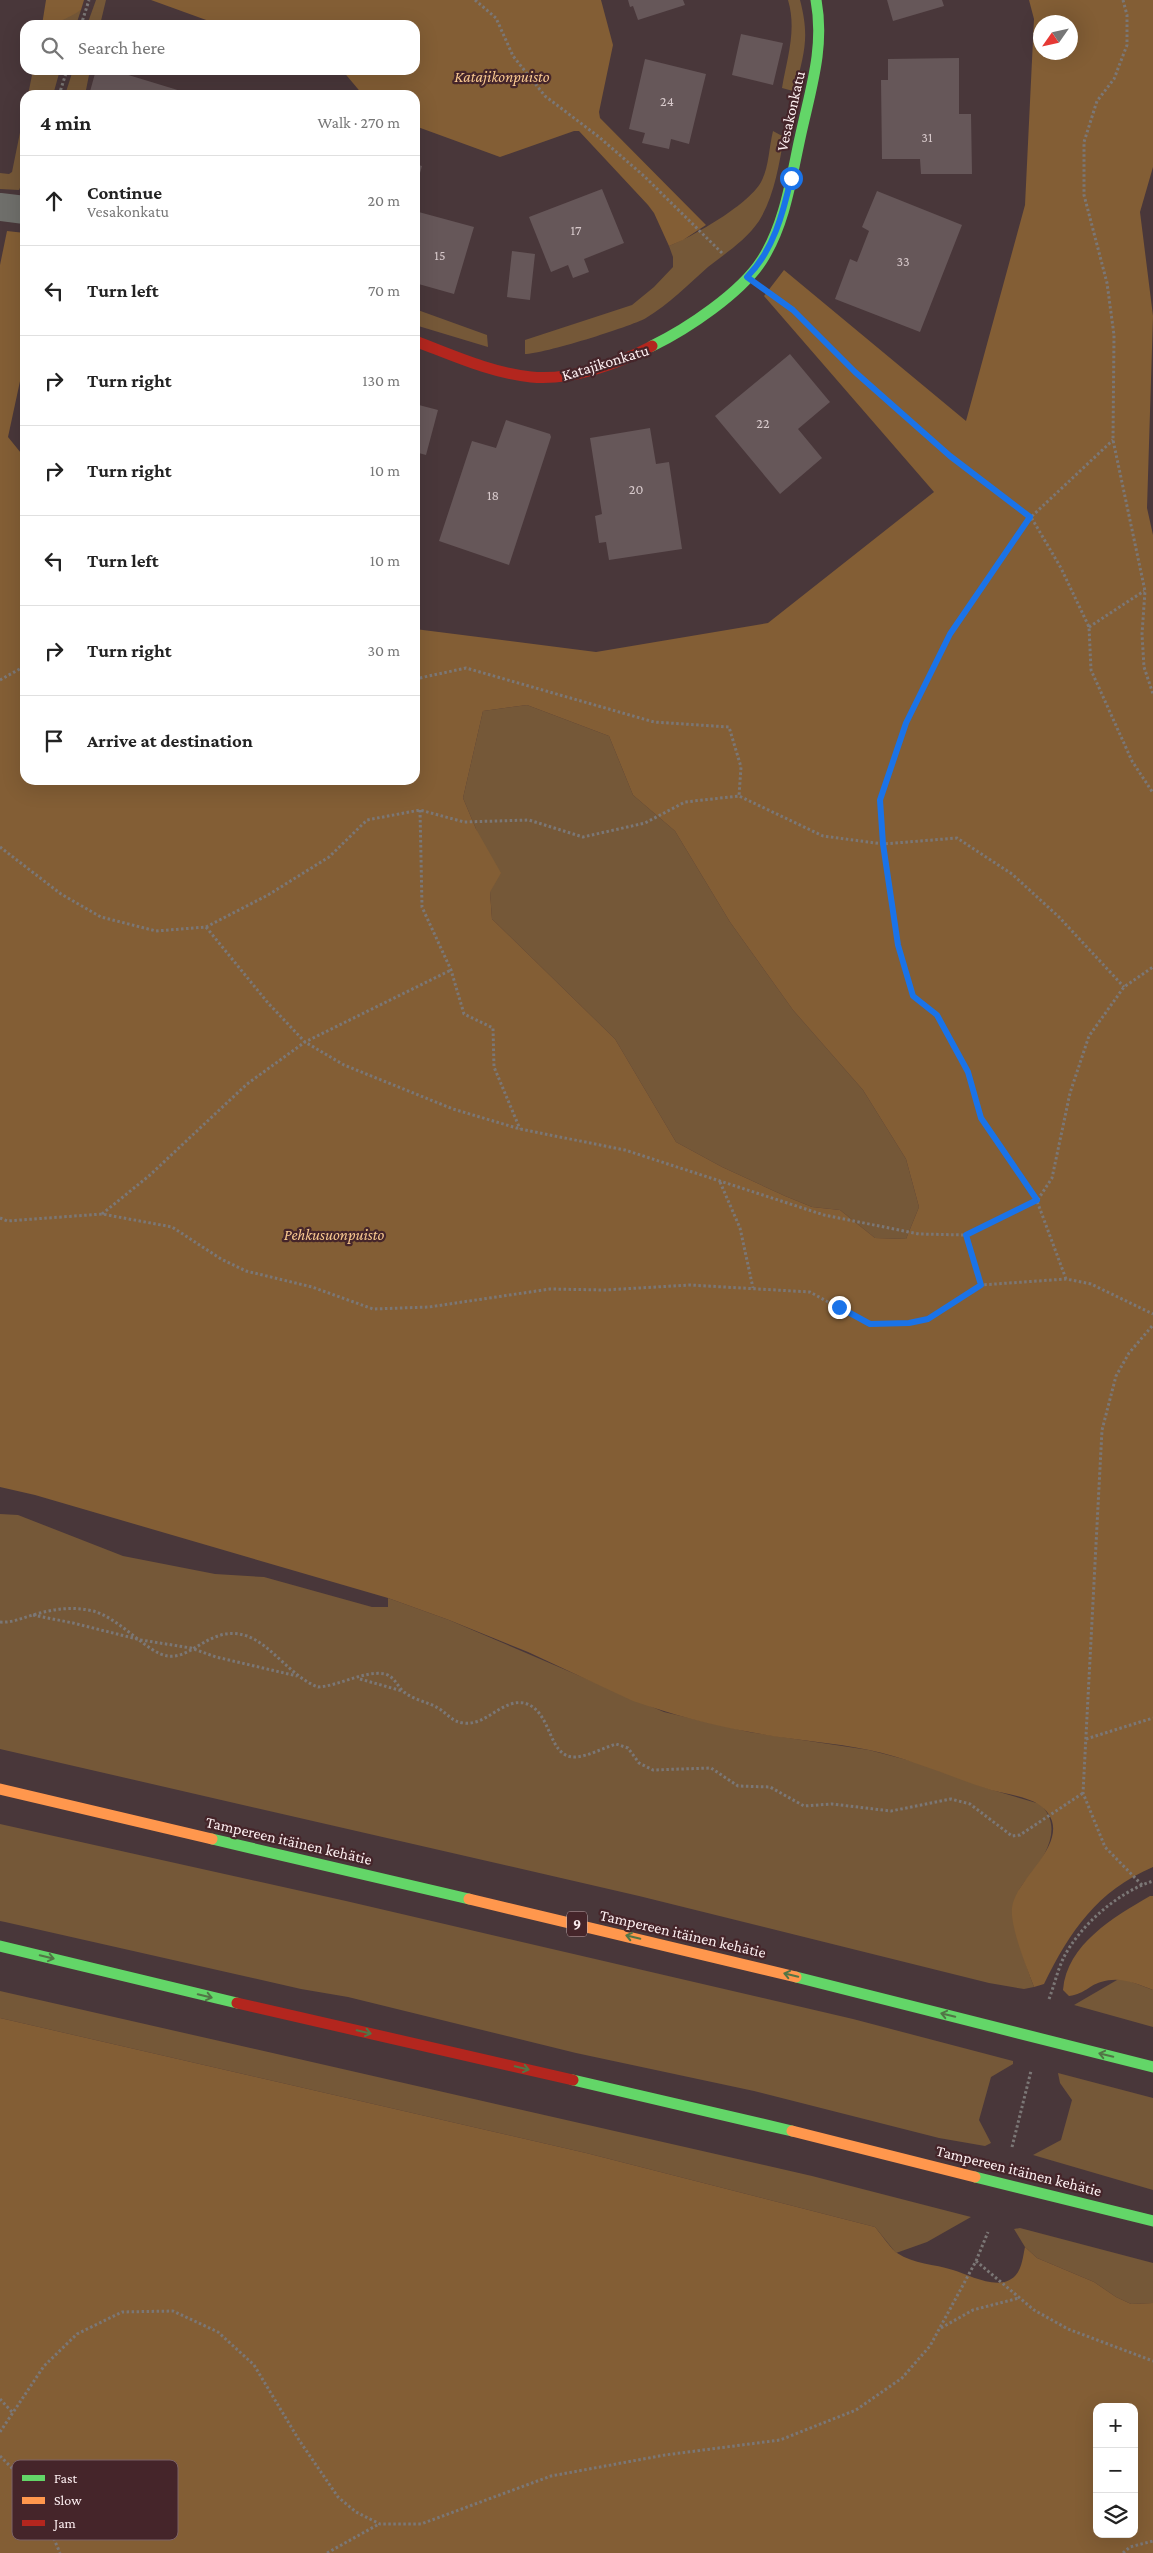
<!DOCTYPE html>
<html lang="en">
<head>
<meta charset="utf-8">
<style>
  body { margin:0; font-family:"Crimson Pro",serif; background:#f2f2f2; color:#222 }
  .controls { position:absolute; right:15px; bottom:15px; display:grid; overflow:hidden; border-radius:10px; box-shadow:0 5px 20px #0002 }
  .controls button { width:45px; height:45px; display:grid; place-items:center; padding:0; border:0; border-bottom:1px solid #e0e0e0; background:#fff; color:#222; font:25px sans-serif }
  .compass { position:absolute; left:1033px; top:15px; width:45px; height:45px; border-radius:50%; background:#fff; box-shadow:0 5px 20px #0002; rotate:236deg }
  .stop { position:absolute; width:15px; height:15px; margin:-11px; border:4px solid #1a73e8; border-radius:50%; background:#fff }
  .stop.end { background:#1a73e8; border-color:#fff; box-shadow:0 1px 5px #0008 }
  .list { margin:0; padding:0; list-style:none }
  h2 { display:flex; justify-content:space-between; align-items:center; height:65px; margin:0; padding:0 20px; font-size:21px }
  h2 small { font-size:16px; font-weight:400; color:#767676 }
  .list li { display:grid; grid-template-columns:32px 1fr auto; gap:15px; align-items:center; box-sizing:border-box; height:90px; padding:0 20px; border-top:1px solid #e0e0e0 }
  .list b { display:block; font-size:19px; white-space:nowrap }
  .list p { margin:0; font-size:16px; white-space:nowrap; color:#767676 }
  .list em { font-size:16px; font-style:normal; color:#767676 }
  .icon { flex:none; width:28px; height:28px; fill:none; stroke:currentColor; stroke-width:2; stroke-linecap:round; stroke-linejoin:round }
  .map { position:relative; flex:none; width:1153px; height:2553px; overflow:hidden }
  .search { position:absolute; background:#fff; box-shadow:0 5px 20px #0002; left:20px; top:20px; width:400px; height:55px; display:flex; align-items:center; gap:12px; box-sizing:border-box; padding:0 18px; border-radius:15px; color:#767676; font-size:19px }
  .panel { position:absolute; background:#fff; box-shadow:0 5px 20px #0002; left:20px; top:90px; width:400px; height:695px; border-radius:15px }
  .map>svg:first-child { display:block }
</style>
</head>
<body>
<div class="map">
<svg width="1153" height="2553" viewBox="0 0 1153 2553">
  <rect width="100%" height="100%" fill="#49373a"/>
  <path fill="#755838" d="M96,0H106L100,25H87Z
    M788,0H800C810,38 804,53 795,90L793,91L782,88C787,58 797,30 788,0Z
    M81,10L76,25H46Z
    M33,70H60L53,95H28Z
    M73,70H90L85,95H65Z
    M25,108V177L19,190L0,189V173L9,174L12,172Z
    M773,131L784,137C779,165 774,197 759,221C746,240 726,253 708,267C688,285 669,304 646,318C630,327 543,354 525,354V340L632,305L654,287L673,267V257L669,246C692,237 752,203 762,180C769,166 769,147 773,131Z
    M415,309L487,335L488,347L415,325Z
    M527,705L609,736L633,795L675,831L730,922L793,1010L863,1090L906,1159L919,1207L906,1239L875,1238L840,1210L812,1207L785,1196L722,1167L676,1142L615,1039L492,919L490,892L476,829L463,798L483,711Z
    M0,1514L18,1515L123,1556L215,1574L264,1577L372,1607H388V1598L449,1620L664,1712L749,1732L869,1750L915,1762L989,1789L1040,1804C1063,1826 1047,1853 1031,1875C1026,1880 1019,1887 1018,1894C1012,1927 1023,1957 1034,1987L1024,1989L989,1983L639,1896L0,1749Z
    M0,1824L346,1901L853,2019L1013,2061V2064L991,2077L979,2120L991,2143L985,2146L939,2138L754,2091L576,2053L348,1997L301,1989L5,1922L0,1921Z
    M1124,1979L1153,1990V2027L1074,2005L1117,1980Z
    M0,1991L812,2176L971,2217L927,2242L896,2253L875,2227L586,2153L0,2018Z
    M1058,2073L1153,2098V2190L1033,2155L1061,2140L1072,2100L1060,2083Z
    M1020,2228L1153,2263V2303L1131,2304L1116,2297L1094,2282L1037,2258L1025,2247L1014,2229Z"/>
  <path fill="#835e35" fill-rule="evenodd" d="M46,0H84L81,10C70,17 55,25 42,25Z
    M151,0H601L613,45L599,112L600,118L706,225L683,240L669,246L654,213L648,205L579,131H574L500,157L415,126V95H363L342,70H415V25H220Z
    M1029,0H1153V167L1140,212L1153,316L1147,508L1153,535V1867C1097,1891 1070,1931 1044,1984L1034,1987C1027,1968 1010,1927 1012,1908C1014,1882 1061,1851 1052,1821C1044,1797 1012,1796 991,1790C950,1777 912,1759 869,1750C830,1742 789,1740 750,1732C710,1725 671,1714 633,1701L528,1652L449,1620L388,1598L35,1495L0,1487V265L7,231L25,233V358L8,437L25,458V780H415V629L596,652L768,623L934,492L764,296L784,270L966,421L1025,205L1034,19ZM1040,22H1070V52H1040ZM527,705L609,736L633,795L675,831L730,922L793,1010L863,1090L906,1159L919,1207L906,1239L875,1238L840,1210L812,1207L785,1196L722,1167L676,1142L615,1039L492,919L490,892L501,873L476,829L463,798L483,711Z
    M1150,1896H1153V1990C1135,1983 1120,1976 1101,1982C1087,1986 1087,1993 1069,1996L1063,1990C1067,1944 1114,1917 1150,1896Z
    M0,2018L586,2153L875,2227C880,2233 893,2251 897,2253C914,2264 934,2264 953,2270C970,2275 999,2292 1015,2276C1022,2269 1023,2256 1025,2247L1037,2258L1094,2282L1116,2297L1131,2304L1153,2303V2553H0ZM1097,2407H1134V2534H1097Z"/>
  <path fill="#665759" d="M628,0H683L685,5L638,20L633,6L630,7Z
    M887,0H942L944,6L893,21Z
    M741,34L783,43L773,85L732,75Z
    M959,58V114H971L972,174H921L920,159H882L881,80H888V59Z
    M645,59L706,74L689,144L671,139L669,149L642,143L645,133L629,129Z
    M96,70H112L194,95H89Z
    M415,164L422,166L416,187H415Z
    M602,189L624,243L584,259L589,272L573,278L568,265L551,272L529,217Z
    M877,191L962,225L920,332L835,299L850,259L857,262L869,231L862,227Z
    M415,211L474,227L454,294L415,283Z
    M512,251L535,254L530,300L507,297Z
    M790,354L830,402L798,429L822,458L780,494L715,416Z
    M415,404L438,410L426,455L415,452Z
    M506,420L550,434L551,437L509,565L439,541L472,441L496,448Z
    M650,428L656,464L669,462L682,549L609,560L606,542L599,543L595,516L602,514L590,438Z"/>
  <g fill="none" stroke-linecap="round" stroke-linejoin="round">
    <path stroke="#7b7776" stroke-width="3" stroke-dasharray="2.5 2.5" stroke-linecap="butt" d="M475,0L496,18L513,56L545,96L599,137L644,176L723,254
      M1123,0L1127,15V45L1114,79L1097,101L1084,142V195L1107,283L1114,335L1113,440L1145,591L1142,634L1144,667L1153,694
      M81,25L89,0
      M59,95L67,70
      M774,297L793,310L855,372L950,455L1031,517L1061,568L1089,627L1091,670L1132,761L1153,793
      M1089,627L1144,591
      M415,679L466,668L654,722L729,727L741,767L739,796
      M0,680L25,666
      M420,810L422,907L451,970L464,1014L493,1028L494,1067L520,1129
      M0,847L61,894L101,917L156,931L206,927L268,895L329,857L367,820L420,810L464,822L529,820L583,837L645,823L685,802L739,796L823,836L883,844L957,838L1012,874L1059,917L1124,987
      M206,927L268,1003L305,1042L344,1065L453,1109L520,1129L625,1150L824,1215L919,1234L966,1235L1037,1201L1052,1178L1070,1093L1089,1036L1124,987L1153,967
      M720,1182L740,1228L753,1288
      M102,1214L150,1175L247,1084L305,1042L451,970
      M0,1218L7,1221L102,1214L172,1227L221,1259L246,1271L312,1287L373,1309L429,1307L550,1289L605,1290L690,1285L810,1292L870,1325L909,1323L928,1319L981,1285L1066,1279L1091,1284L1153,1314
      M966,1235L981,1285
      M1066,1279L1037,1201L981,1118L968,1072L937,1015L913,996L898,945L883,844L880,800L906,723L950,634L1031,517L1113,440
      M33,1615L73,1623L141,1640L191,1648L216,1657L297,1676
      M0,1622C12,1623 22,1618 33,1615C53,1609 72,1606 93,1611C120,1618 148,1654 168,1656C194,1659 211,1624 247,1636C272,1645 291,1677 318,1687C339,1686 365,1670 385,1674C395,1677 397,1686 404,1692C414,1700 428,1702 438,1708C448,1714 452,1722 464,1723C486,1726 502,1699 524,1703C553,1710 547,1759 576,1757C589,1756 603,1748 616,1744L628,1748L639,1763L653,1770L711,1768L738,1786L770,1787L804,1806L832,1804L891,1811L951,1799L970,1804L1012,1836L1020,1835L1083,1793
      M360,1679L402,1691
      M1086,1739L1153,1718
      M1142,1885L1105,1847L1083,1793L1102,1430L1116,1376L1129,1353L1153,1325
      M1049,1999C1054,1986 1057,1972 1063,1959C1079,1926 1118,1892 1153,1881
      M1012,2147L1031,2071
      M976,2261L1034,2310L1068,2329L1153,2361
      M941,2328L973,2310L1019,2298
      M0,2399L12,2412
      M0,2432L44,2366L77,2334L122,2312L173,2311L218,2332L254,2365L299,2440L338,2497L356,2512L380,2524H421L551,2476L665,2455L780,2440L856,2410L902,2378L930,2346L976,2261L988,2232
      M0,2456L32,2488L60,2553
      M327,2553L379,2524
      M1123,2553L1130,2547L1153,2541"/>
    <path stroke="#6f6f6b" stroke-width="28" d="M0,207L25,210"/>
    <path stroke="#63d668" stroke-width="11" d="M652,346C687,329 741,293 762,260C785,224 791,179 800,138C810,91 825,48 816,0
      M212,1839L469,1899
      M0,1946L237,2003
      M796,1977L1153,2067
      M573,2080L792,2131
      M975,2177L1153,2221"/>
    <path stroke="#ff974d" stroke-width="11" d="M0,1789L212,1839
      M469,1899L796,1977
      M792,2131L975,2177"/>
    <path stroke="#b3261e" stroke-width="11" d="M415,341C452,355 491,373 531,377C571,381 618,364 652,346
      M237,2003L573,2080"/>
  </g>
  <defs><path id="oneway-shaft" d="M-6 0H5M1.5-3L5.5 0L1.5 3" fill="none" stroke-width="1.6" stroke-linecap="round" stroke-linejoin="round" transform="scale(1.25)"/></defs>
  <g stroke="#527546">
    <use href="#oneway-shaft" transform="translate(633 1937) rotate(-167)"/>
    <use href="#oneway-shaft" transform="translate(47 1957) rotate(14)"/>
    <use href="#oneway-shaft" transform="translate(791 1975) rotate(-166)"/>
    <use href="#oneway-shaft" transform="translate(205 1996) rotate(14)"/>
    <use href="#oneway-shaft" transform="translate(948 2015) rotate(-166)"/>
    <use href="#oneway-shaft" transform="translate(364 2032) rotate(13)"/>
    <use href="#oneway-shaft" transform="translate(1106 2055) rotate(-166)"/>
    <use href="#oneway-shaft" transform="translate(522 2068) rotate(13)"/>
  </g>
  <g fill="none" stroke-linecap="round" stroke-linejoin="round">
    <path stroke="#1a73e8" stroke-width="6" d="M791,178C783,214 773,251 747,277L793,310L855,372L950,456L1030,517L950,634L906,723L880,800L883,844L898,945L913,996L937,1015L968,1072L981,1118L1037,1200L966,1235L981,1285L928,1319L909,1323L870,1324L839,1307"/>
  </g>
  <g text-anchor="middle" stroke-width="4.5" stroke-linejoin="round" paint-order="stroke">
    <g font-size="14" fill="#d7c9cb">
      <text x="667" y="106">24</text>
      <text x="927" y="142">31</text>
      <text x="576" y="235">17</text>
      <text x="440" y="260">15</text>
      <text x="903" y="266">33</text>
      <text x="763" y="428">22</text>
      <text x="636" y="494">20</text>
      <text x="493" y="500">18</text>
    </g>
    <rect fill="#45252a" stroke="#c6b2b5" stroke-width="1" x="567" y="1911.5" width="20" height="25" rx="4"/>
    <g font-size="15" font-weight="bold" fill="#fdeff1">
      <text x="577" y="1929">9</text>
    </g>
    <g font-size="16" font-style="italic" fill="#f8c890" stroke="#45252a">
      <text x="502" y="82">Katajikonpuisto</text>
      <text x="334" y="1240">Pehkusuonpuisto</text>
    </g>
    <g font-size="16" fill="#fdeff1" stroke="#45252a">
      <text transform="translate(790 111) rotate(-77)" y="6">Vesakonkatu</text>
      <text transform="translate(605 362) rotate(-17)" y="6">Katajikonkatu</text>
      <text transform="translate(289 1840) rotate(13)" y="6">Tampereen itäinen kehätie</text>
      <text transform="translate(683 1933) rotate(13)" y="6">Tampereen itäinen kehätie</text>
      <text transform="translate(1019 2170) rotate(14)" y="6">Tampereen itäinen kehätie</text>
    </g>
  </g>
  <rect x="12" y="2460" width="166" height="80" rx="8" fill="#45252a" stroke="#7c6266" stroke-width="1"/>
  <rect x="22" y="2475" width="23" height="6" fill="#63d668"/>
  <rect x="22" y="2497" width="23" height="7" fill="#ff974d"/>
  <rect x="22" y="2520" width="23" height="6" fill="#b3261e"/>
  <g font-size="14" fill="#fdeff1">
    <text x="54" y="2483">Fast</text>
    <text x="54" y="2505">Slow</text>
    <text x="54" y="2528">Jam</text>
  </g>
</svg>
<div class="controls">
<button>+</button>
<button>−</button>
<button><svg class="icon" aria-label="layers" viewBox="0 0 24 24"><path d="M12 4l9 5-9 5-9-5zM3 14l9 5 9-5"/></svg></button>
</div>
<svg class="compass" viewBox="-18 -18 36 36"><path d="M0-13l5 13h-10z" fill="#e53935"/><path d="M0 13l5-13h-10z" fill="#767676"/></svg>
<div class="stop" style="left:791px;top:178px"></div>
<div class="stop end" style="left:839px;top:1307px"></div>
<div class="search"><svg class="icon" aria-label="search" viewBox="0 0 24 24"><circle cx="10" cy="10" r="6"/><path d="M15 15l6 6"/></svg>Search here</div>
<section class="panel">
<h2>4 min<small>Walk · 270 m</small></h2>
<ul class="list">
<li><svg class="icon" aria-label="ahead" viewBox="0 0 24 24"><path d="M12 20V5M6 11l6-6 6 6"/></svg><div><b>Continue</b><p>Vesakonkatu</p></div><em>20 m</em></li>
<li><svg class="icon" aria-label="left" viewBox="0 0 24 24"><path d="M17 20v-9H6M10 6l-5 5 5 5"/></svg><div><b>Turn left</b></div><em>70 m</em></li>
<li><svg class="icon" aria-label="right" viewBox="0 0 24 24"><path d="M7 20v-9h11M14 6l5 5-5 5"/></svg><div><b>Turn right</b></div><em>130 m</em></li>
<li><svg class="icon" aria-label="right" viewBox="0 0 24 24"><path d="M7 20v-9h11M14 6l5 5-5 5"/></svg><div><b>Turn right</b></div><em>10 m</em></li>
<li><svg class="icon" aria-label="left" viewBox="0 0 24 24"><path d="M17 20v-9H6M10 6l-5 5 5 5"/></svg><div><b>Turn left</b></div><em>10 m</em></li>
<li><svg class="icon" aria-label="right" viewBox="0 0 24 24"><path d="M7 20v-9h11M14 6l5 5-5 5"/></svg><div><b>Turn right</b></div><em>30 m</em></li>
<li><svg class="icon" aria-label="arrive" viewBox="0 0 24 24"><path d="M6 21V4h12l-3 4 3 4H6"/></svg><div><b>Arrive at destination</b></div></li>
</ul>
</section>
</div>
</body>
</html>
